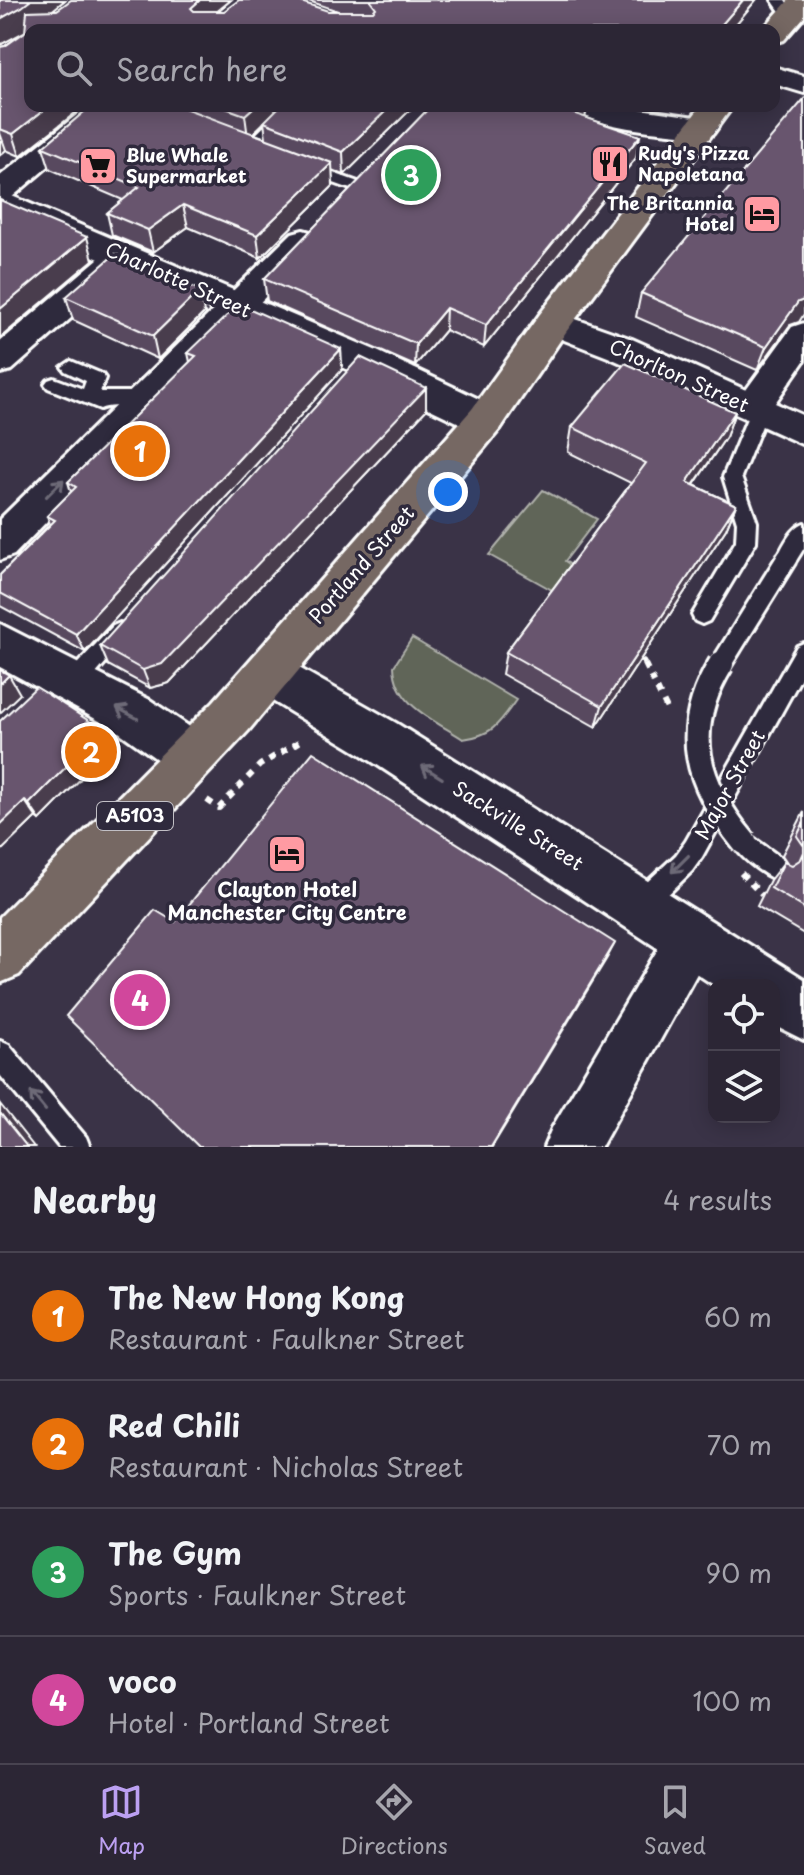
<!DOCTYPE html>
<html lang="en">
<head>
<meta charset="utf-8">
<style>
  body { margin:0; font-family:"Playpen Sans",sans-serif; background:#342e3d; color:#f1f3f6 }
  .controls { position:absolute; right:24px; bottom:24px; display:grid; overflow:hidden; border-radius:16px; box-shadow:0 4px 20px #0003 }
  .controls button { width:72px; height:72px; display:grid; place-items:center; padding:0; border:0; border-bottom:2px solid #484350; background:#2c2635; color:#f1f3f6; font:40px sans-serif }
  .you { position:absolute; left:448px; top:492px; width:28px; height:28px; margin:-20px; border:6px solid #fff; border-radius:50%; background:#1a73e8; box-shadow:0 0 0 12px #1a73e833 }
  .badge { display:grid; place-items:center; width:52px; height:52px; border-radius:50%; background:#bca0f2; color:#fff; font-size:26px; font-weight:700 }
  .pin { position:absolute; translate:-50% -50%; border:4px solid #fff; box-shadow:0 2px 8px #0006 }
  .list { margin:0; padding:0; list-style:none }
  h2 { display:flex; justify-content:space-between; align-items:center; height:104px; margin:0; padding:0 32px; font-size:34px }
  h2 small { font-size:26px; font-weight:400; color:#a6a5ad }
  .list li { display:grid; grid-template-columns:52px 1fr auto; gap:24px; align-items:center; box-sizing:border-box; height:128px; padding:0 32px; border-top:2px solid #484350 }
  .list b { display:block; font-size:30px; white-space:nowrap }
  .list p { margin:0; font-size:26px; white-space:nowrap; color:#a6a5ad }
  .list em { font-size:26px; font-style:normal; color:#a6a5ad }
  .icon { flex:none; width:44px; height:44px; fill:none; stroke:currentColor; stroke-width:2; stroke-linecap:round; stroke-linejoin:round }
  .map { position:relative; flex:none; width:804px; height:1147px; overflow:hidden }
  .search { position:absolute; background:#2c2635; box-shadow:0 4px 20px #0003; left:24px; right:24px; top:24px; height:88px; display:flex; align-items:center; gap:20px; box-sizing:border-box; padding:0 28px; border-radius:16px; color:#a6a5ad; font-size:30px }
  .sheet { height:616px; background:#2c2635 }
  nav { display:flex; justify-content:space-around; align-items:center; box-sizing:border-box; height:112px; border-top:2px solid #484350; background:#2c2635; font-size:22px; color:#a6a5ad }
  nav a { display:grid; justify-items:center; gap:4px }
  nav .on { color:#bca0f2 }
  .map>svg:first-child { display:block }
</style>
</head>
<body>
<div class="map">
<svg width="804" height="1147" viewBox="0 0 804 1147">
  <rect width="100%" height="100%" fill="#3a3347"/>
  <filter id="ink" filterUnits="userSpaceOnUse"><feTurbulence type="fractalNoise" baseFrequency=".0125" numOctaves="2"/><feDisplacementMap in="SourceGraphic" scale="16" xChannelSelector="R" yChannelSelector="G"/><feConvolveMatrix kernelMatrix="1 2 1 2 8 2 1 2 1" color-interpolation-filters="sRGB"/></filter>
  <g filter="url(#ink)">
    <path fill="#606558" stroke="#b0b2ac" stroke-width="2" d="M543,490L597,519L565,561L578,570L561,595L489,555Z
      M412,638L516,700C499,724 493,735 463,739C434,720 395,705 394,666Z"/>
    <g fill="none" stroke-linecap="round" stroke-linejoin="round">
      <defs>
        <path id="lane" d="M772,0H785L795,14L784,17Z
          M285,106H300L255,151H245V145Z
          M308,164L361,183L364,186L356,191L303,172V166Z
          M71,361L102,374L105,378L100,392H146L155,398C143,411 116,402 100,409L48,388L45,384L48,380L54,378L83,389L86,381L65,371L62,367Z
          M759,404L768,411L741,477L757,522L756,542L709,621L702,624L695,621L692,615L736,541L737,522L723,477L750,411Z
          M804,523V548L794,564H780L777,558C783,546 792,527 804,523Z
          M120,623L127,626L130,632L127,638L80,692L72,694L64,692L61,685L64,678L113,626Z
          M804,643V672L702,857L692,871L649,913L640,917L631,913L628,905L631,897L676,855L686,841L797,646Z
          M744,831L784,860L788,868L784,876L776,880C761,873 739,857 732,842L736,834Z
          M0,1041L9,1045L86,1137L90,1147H59L0,1075Z"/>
        <path id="street" d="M774,67L804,76V93L774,84Z
          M88,106H119L11,198L0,200V176Z
          M303,230L314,233L319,240L314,247L14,555L0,560V519L292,233Z
          M109,256L120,259L125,267L120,275L12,370L0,373V342L98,259Z
          M553,311L632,339L746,390L792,327L804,323V361L775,403L804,416V445L608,357L541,331L536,323L541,315Z
          M691,914L708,922L716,939L601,1147H544L552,1128L674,922Z"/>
        <path id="secondary" d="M572,106H619L702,118L713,120L718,127L713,134L702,136C674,133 588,129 572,106Z
          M0,191L377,351L500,409L506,419L500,429L486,434L472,429L351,371L0,215Z
          M0,624L150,700L209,740L217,756L209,772L192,778L175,772L116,730L0,667Z
          M268,654L285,660L396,723L804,979V1040L774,1025V985H714L362,755L251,688L245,674L251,660Z"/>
        <path id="primary" d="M789,0H804V17L784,40L774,43V30H762Z
          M701,106H733L566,332L500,429L248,731L19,975L0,983V917L214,701L472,409L540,314Z"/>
      </defs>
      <use href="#lane" stroke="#fff" stroke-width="6"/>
      <use href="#street" stroke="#fff" stroke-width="6"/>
      <use href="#secondary" stroke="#fff" stroke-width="6"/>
      <use href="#primary" stroke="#fff" stroke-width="6"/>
      <path stroke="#fff" stroke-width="4" stroke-dasharray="4 4" stroke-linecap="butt" d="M719,157L739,165"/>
      <path stroke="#fff" stroke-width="6" stroke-dasharray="7 7" stroke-linecap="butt" d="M207,800L219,808L260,765L300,741"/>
      <use href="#lane" fill="#2f2a3d" fill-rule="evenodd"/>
      <use href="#street" fill="#2f2a3d" fill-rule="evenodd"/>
      <use href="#secondary" fill="#2f2a3d" fill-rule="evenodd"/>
      <use href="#primary" fill="#766864" fill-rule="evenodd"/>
      <defs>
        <path id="lane-bridge-far1" d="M720,666L787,558"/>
        <path id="lane-bridge" d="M721,664C680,731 696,784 744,842"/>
      </defs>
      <use href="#lane-bridge-far1" stroke="#fff" stroke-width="25" stroke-linecap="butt"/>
      <use href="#lane-bridge" stroke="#fff" stroke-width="30" stroke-linecap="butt"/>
      <path stroke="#fff" stroke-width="5" stroke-dasharray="6 6" stroke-linecap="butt" d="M642,659L646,666"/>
      <path stroke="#fff" stroke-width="6" stroke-dasharray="7 7" stroke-linecap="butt" d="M645,664L667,709
        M741,873L762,895"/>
      <use href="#lane-bridge-far1" stroke="#2f2a3d" stroke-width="19"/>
      <use href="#lane-bridge" stroke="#2f2a3d" stroke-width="24"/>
    </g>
    <path fill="#59495f" stroke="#fff" stroke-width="2" fill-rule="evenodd" d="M0,0H65L52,10L231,0L218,11H338L306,0H756L731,30H30V106H84L20,156L6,150L0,155V47L5,46L25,31Z
      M91,106H414L344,175L332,170L333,186L260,258L188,227L153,252L112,235L107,213L123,200L50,169L43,147ZM264,122L266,138L252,133Z
      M431,106H587L585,117L636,158L484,347L445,330L415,366L267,301L264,279Z
      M641,293L799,322L790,325L757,370L636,317Z
      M66,297L204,313L158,359L73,320Z
      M341,349L342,370L85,652L0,606V575L50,524L47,516L71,492L68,482L190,362L188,353Z
      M426,388V410L169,683L150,688L108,665L100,646Z
      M735,412L726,437L694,485L736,505L726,529L596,727L502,674L506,652L631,483L568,452L572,427Z
      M0,721L111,748L40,820L36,817L0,852Z
      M804,812V934L757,906L770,880L784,862L788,864L782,855Z"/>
    <path fill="#483c4d" stroke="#fff" stroke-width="2" d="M31,0H65L28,30L0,45V19Z
      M200,0H231L194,30L191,8Z
      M743,0H756L731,30H717Z
      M49,106H84L20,156L13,134Z
      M255,106H281L248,138L245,115Z
      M391,106H414L344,175L343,152Z
      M546,106H587L585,119Z
      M0,133L6,150L0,155Z
      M640,136L636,158L484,347L486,325Z
      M332,163L333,186L260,258L257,235Z
      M183,205L188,227L153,252L148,230Z
      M87,237L93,260L0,338V309Z
      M200,290L204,313L158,359L153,336Z
      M804,300V314L799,322L790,325L757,370L766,347L798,302Z
      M446,308L445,330L415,366L416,344Z
      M341,349L342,370L85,652L76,634Z
      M426,388V410L169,683L150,688L143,670Z
      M735,412L726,437L679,506L687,482Z
      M736,505L726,529L596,727L602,706Z
      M9,675L20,694L0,713V684Z
      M103,730L111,748L40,820L29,804Z
      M25,801L36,817L0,852V825Z
      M615,943L607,958L492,1147H491Z
      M0,1104L34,1147H27L0,1113Z"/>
    <path fill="#67556e" stroke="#fff" stroke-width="2" d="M0,0H31L22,7L0,19Z
      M71,0H200L191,8L194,11H224L239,0H295L328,11H373L376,8L370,0H743L717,30H30V106H49L13,134L0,129V47L5,46L25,32L27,11L57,10Z
      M804,99V300L798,302L766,347L641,293Z
      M91,106H179L332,163L257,235L183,205L148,230L107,213L139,187L43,147Z
      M220,106H255L245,115Z
      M280,106H391L343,152L264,122Z
      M431,106H552L640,136L486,325L446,308L416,344L264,279Z
      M0,200L87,237L0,309Z
      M115,254L200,290L153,336L66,297Z
      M239,304L341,349L76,634L0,593V575L55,520L47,516L76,487L68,482L196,356L188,353Z
      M360,357L426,388L162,664L143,670L100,646Z
      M625,363L735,412L687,482L736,505L602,706L506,652L646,463L572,427Z
      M0,670L9,675L0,684Z
      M36,687L103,730L29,804L25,801L0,825V721Z
      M313,752L615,943L491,1147H199L66,1016L155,910L175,922Z
      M804,822V846L797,836Z
      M804,852V908L771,888L784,862L792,865L801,859Z
      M0,1113L27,1147H0Z"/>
    <defs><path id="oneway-shaft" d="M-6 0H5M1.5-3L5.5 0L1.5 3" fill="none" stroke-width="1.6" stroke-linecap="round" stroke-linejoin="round" transform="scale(2)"/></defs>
    <g stroke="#6d6a77">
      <use href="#oneway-shaft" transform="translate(55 488) rotate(-45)"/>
      <use href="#oneway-shaft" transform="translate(127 713) rotate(-152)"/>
      <use href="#oneway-shaft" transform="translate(432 772) rotate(-148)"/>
      <use href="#oneway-shaft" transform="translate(680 864) rotate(135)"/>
      <use href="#oneway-shaft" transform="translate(38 1101) rotate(-129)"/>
    </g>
  </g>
  <defs>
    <symbol id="restaurant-square" viewBox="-11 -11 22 22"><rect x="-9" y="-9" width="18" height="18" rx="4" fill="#ff9aa2" stroke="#2f2a3d"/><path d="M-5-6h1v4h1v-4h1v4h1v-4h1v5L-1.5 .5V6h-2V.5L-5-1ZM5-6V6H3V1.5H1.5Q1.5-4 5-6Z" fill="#111"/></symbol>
    <symbol id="supermarket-square" viewBox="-11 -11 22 22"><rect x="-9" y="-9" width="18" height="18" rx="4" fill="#ff9aa2" stroke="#2f2a3d"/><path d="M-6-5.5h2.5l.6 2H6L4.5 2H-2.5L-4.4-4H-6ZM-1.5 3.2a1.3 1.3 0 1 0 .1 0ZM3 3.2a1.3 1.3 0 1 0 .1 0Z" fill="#111"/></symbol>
    <symbol id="hotel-square" viewBox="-11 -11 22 22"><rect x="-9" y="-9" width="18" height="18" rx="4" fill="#ff9aa2" stroke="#2f2a3d"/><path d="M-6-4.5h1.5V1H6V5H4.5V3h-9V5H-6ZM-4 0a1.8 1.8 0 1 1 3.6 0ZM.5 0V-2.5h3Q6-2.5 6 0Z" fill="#111"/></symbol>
  </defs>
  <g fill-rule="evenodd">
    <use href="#restaurant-square" x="588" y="142" width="44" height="44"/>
    <use href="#supermarket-square" x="76" y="144" width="44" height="44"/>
    <use href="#hotel-square" x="740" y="192" width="44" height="44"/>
    <use href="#hotel-square" x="265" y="832" width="44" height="44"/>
  </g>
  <g text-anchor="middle" stroke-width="7" stroke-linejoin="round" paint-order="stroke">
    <g font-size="18" font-weight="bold" fill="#fff" stroke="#2f2a3d" text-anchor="start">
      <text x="638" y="160">Rudy's Pizza<tspan x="638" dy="21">Napoletana</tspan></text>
      <text x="126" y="162">Blue Whale<tspan x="126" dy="21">Supermarket</tspan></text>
      <text x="734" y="210" text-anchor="end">The Britannia<tspan x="734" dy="21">Hotel</tspan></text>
    </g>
    <rect fill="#2f2a3d" stroke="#c1bfc5" stroke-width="2" x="97" y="802" width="76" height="28" rx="6"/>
    <g font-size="18" font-weight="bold" fill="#fff">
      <text x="135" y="822">A5103</text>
    </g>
    <g font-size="20" fill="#fff" stroke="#2f2a3d">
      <text transform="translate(178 280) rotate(24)" y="7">Charlotte Street</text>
      <text transform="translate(679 376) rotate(24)" y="7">Chorlton Street</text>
      <text transform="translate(362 565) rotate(-49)" y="7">Portland Street</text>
      <text transform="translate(730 785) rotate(-61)" y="7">Major Street</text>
      <text transform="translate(518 826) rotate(32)" y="7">Sackville Street</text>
    </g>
    <g font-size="20" font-weight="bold" fill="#fff" stroke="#2f2a3d">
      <text x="287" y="897">Clayton Hotel<tspan x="287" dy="23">Manchester City Centre</tspan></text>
    </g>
  </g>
</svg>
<div class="controls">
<button><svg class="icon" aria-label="locate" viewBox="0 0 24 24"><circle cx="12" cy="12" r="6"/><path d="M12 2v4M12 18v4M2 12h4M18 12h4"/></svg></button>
<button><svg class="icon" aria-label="layers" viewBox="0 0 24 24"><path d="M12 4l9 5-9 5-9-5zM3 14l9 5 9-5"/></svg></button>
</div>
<div class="you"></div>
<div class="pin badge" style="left:140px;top:451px;background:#e8710a">1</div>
<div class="pin badge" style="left:91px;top:752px;background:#e8710a">2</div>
<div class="pin badge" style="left:411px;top:175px;background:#2e9e5b">3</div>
<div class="pin badge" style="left:140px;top:1000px;background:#d1479c">4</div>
<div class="search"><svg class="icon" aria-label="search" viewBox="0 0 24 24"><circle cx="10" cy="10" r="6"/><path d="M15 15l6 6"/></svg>Search here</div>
</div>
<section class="sheet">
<h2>Nearby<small>4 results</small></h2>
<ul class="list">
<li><span class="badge" style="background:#e8710a">1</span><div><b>The New Hong Kong</b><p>Restaurant · Faulkner Street</p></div><em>60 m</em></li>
<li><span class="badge" style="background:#e8710a">2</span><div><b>Red Chili</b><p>Restaurant · Nicholas Street</p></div><em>70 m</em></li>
<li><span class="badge" style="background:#2e9e5b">3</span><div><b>The Gym</b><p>Sports · Faulkner Street</p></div><em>90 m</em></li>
<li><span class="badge" style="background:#d1479c">4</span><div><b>voco</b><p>Hotel · Portland Street</p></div><em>100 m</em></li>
</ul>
</section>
<nav>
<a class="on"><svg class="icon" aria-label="map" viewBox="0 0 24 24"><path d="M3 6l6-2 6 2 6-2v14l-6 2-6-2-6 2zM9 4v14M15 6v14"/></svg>Map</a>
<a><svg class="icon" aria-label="directions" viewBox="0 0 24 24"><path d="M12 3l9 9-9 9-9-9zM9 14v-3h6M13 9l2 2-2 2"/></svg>Directions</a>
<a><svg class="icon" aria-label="saved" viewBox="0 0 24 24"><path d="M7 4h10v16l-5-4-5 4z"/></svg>Saved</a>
</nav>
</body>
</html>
